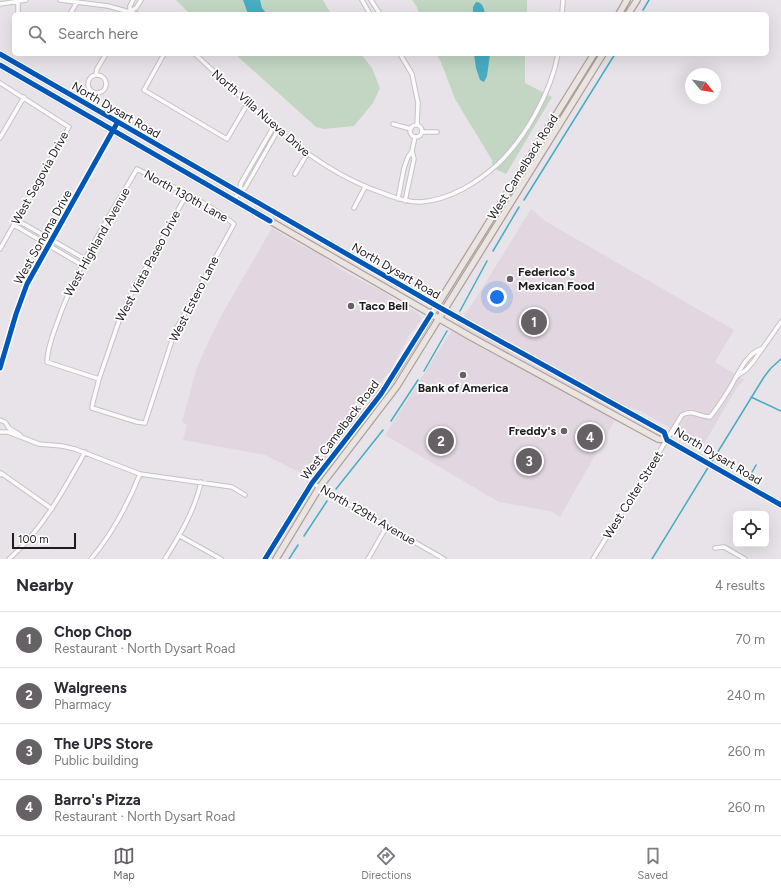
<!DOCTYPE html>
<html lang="en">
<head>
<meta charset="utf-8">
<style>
  body { margin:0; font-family:Figtree,sans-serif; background:#f7f7f7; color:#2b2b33 }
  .controls { position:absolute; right:12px; bottom:12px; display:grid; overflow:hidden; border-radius:6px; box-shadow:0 4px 16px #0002 }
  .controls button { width:36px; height:36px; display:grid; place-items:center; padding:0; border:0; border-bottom:1px solid #e1e1e2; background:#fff; color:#2b2b33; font:20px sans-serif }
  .compass { position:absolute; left:685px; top:68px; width:36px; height:36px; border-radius:50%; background:#fff; box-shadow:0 4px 16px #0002; rotate:120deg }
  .scale { position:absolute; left:12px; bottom:10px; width:64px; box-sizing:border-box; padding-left:4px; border:2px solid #1e1b1e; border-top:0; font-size:11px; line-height:14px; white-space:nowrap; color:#1e1b1e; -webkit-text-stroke:3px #fff; paint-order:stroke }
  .you { position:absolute; left:497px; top:297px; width:14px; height:14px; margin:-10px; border:3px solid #fff; border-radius:50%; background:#1a73e8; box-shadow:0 0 0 6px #1a73e833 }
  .badge { display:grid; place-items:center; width:26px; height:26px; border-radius:50%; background:#656165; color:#fff; font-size:13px; font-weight:700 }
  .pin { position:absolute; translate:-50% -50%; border:2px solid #fff; box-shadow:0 1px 4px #0006 }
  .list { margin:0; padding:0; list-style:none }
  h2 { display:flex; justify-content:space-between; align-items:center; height:52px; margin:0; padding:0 16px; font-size:17px }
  h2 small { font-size:13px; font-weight:400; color:#7c7c81 }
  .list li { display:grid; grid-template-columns:26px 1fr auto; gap:12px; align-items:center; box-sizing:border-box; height:56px; padding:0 16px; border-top:1px solid #e1e1e2 }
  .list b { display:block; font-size:15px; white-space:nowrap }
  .list p { margin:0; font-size:13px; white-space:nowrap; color:#7c7c81 }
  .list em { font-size:13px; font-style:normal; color:#7c7c81 }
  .icon { flex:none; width:22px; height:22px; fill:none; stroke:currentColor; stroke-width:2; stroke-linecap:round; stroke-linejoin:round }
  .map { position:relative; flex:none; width:781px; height:559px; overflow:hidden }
  .search { position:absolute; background:#fff; box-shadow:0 4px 16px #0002; left:12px; right:12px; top:12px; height:44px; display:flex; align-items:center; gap:10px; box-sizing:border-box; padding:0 14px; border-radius:6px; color:#7c7c81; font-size:15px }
  .sheet { height:276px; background:#fff }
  nav { display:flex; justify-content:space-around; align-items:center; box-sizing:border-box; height:56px; border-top:1px solid #e1e1e2; background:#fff; font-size:11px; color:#7c7c81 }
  nav a { display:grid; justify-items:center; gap:2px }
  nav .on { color:#656165 }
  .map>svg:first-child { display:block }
</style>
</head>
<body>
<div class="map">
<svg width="781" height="559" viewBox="0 0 781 559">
  <rect width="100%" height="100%" fill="#e8e3e8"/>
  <path fill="#e2d7e1" d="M531,209L545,221L734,330L715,362L745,380L738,386L702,447L693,441L640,411L623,406L560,517L550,511L499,502L385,435L448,336L473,303Z
    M272,228L300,245L318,253L342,270L367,284L383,291L398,302L418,313L422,319L410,334L399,354L392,369L384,378L359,416L311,478L265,455L183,440L187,425L182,422L196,370L204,351L221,316Z"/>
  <path fill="#c2d6c3" d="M176,0H323L331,14H190Z
    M412,0H527V14H419L417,7Z
    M235,54H361L372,68L380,88L373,103L354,126L324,129L316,127Z
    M436,54H525V83L552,97L506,174L493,168L492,160L455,99L441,62Z"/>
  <path fill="#47adc3" d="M243,0H260L262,8L267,14H248Z
    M476,2C483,2 484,9 485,14H473V7Z
    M474,54H490L487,76L484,82L480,80L476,68Z"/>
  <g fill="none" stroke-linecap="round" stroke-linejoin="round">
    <path stroke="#47adc3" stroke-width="1.5" d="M643,10L649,0
      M524,200L615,54
      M493,251L519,207
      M460,311L487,261
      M424,371L447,331
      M751,397L781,411
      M391,421L418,380
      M711,463L764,377L771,368L781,359
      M751,474L756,465
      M336,489L383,430
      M304,536L327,501
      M289,559L298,545
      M652,559L709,466"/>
    <defs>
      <path id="minor" d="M60,0L108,6L137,14
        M362,0L370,14
        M371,0L380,14
        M18,2V14
        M0,4L26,0
        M130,11V6L133,0
        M70,14L77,2
        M129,14L130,11L136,8L141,0
        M562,14L563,0
        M164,54L144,90L227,139L248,103
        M195,54C252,106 306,166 380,192C393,197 406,202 421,202C449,200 477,183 498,164C526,137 551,92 558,54
        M400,54L412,74L418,103L417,125
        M96,75L97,69L106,54
        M88 84a9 9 0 1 1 18 0a9 9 0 1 1-18 0Z
        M0,83L69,127L0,249
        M393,124L411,129
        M410 131a6 6 0 1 1 12 0a6 6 0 1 1-12 0Z
        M423,132H437
        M0,138L24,97
        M295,174L307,154
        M239,192L245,188L278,130
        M398,199L404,168L408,157L412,151L415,137
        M234,200L239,192L241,183L274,126
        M405,201L414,159L412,151
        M354,208L365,187
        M17,220L85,259
        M14,225L82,265
        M737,376L746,370L753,362L781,322
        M99,379L47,362C47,350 52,337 56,326C75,270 107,220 137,169C170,186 205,200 234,224L175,331L145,423L137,422L92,408L93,402L99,379L120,318L132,292L187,194
        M0,420L5,422L9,428L20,435
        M0,432H8L39,444L62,446L75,449L140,474L232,487L245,495
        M0,475L1,473L52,509
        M312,483L444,559
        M180,536L221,559
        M715,548L724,547L745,559
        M9,559C42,530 64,490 85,452
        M91,559C112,534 128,504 140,474
        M165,559C180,535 195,510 201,482
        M368,559L387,526
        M593,559L682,415C694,409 698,417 710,417C717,409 731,387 736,377C742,366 749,353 761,349"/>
      <path id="tertiary" d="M0,368L22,297L33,273L118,123"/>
      <path id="primary" d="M619,14L627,0
        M628,14L637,0
        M0,54L437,306L664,432L667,440
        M0,65L471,337L658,439L667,440L781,505
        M265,559L312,483L376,400L393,376L594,54
        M276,559L319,488L397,386L603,54"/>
    </defs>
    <use href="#minor" stroke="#c6c1c5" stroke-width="5.5"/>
    <use href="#tertiary" stroke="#c6c1c5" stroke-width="6"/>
    <use href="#primary" stroke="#ada09d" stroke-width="8"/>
    <use href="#minor" stroke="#fcfbfc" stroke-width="3.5"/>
    <use href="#tertiary" stroke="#fcfbfc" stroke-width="4.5"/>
    <use href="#primary" stroke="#ebe5e2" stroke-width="5.5"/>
    <defs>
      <path id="cycleway" d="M0,54L437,306L664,432L667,440L781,505
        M0,65L270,221
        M0,368L16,314L27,284L116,125
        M265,559L312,483L381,394L431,314"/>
    </defs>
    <use href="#cycleway" stroke="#fff" stroke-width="8"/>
    <use href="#cycleway" stroke="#0057b8" stroke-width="5"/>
  </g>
  <g fill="#656165" stroke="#fff" stroke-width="1.5">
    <circle cx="510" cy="279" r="4"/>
    <circle cx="351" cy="306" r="4"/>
    <circle cx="463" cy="375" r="4"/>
    <circle cx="564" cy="431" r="4"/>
  </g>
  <g text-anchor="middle" stroke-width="3.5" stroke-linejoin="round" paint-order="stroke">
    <g font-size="12" fill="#1e1b1e" stroke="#fff">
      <text transform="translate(116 110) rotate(30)" y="4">North Dysart Road</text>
      <text transform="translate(261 113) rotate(41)" y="4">North Villa Nueva Drive</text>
      <text transform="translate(523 167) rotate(-58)" y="4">West Camelback Road</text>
      <text transform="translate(40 178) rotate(-61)" y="4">West Segovia Drive</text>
      <text transform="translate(186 196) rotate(29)" y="4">North 130th Lane</text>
      <text transform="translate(43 237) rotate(-61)" y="4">West Sonoma Drive</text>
      <text transform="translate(97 242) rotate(-61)" y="4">West Highland Avenue</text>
      <text transform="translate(148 266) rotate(-62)" y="4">West Vista Paseo Drive</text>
      <text transform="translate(396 271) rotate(30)" y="4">North Dysart Road</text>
      <text transform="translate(194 299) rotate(-63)" y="4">West Estero Lane</text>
      <text transform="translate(340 430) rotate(-53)" y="4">West Camelback Road</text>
      <text transform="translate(718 456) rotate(31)" y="4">North Dysart Road</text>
      <text transform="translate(633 495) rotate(-58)" y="4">West Colter Street</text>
      <text transform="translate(368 515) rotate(30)" y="4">North 129th Avenue</text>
    </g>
    <g font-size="12" font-weight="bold" fill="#1e1b1e" stroke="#fff" text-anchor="start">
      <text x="518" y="276">Federico's<tspan x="518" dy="14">Mexican Food</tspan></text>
      <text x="359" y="310">Taco Bell</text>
      <text x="463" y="392" text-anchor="middle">Bank of America</text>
      <text x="556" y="435" text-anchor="end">Freddy's</text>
    </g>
  </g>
</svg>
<div class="controls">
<button><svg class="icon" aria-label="locate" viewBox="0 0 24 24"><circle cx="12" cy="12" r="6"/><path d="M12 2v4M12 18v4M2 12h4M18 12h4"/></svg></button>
</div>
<svg class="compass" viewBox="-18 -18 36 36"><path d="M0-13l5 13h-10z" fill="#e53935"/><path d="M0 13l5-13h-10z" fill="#7c7c81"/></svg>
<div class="scale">100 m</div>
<div class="you"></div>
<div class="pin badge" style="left:534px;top:322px">1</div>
<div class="pin badge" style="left:441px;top:441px">2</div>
<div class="pin badge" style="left:529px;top:461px">3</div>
<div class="pin badge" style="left:590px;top:437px">4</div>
<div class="search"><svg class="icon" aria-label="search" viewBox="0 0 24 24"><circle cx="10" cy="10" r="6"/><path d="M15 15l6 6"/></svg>Search here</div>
</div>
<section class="sheet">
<h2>Nearby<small>4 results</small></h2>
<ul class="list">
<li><span class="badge">1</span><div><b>Chop Chop</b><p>Restaurant · North Dysart Road</p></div><em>70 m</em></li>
<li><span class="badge">2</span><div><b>Walgreens</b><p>Pharmacy</p></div><em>240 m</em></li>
<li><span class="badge">3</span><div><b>The UPS Store</b><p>Public building</p></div><em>260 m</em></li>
<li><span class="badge">4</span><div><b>Barro's Pizza</b><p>Restaurant · North Dysart Road</p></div><em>260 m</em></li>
</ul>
</section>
<nav>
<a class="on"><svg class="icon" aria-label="map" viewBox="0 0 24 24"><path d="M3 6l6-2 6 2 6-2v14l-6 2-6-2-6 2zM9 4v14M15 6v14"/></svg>Map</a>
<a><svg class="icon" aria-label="directions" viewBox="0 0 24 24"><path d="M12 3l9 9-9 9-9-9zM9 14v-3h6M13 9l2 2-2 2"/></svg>Directions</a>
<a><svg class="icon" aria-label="saved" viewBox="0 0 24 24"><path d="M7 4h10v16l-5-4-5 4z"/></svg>Saved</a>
</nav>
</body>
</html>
